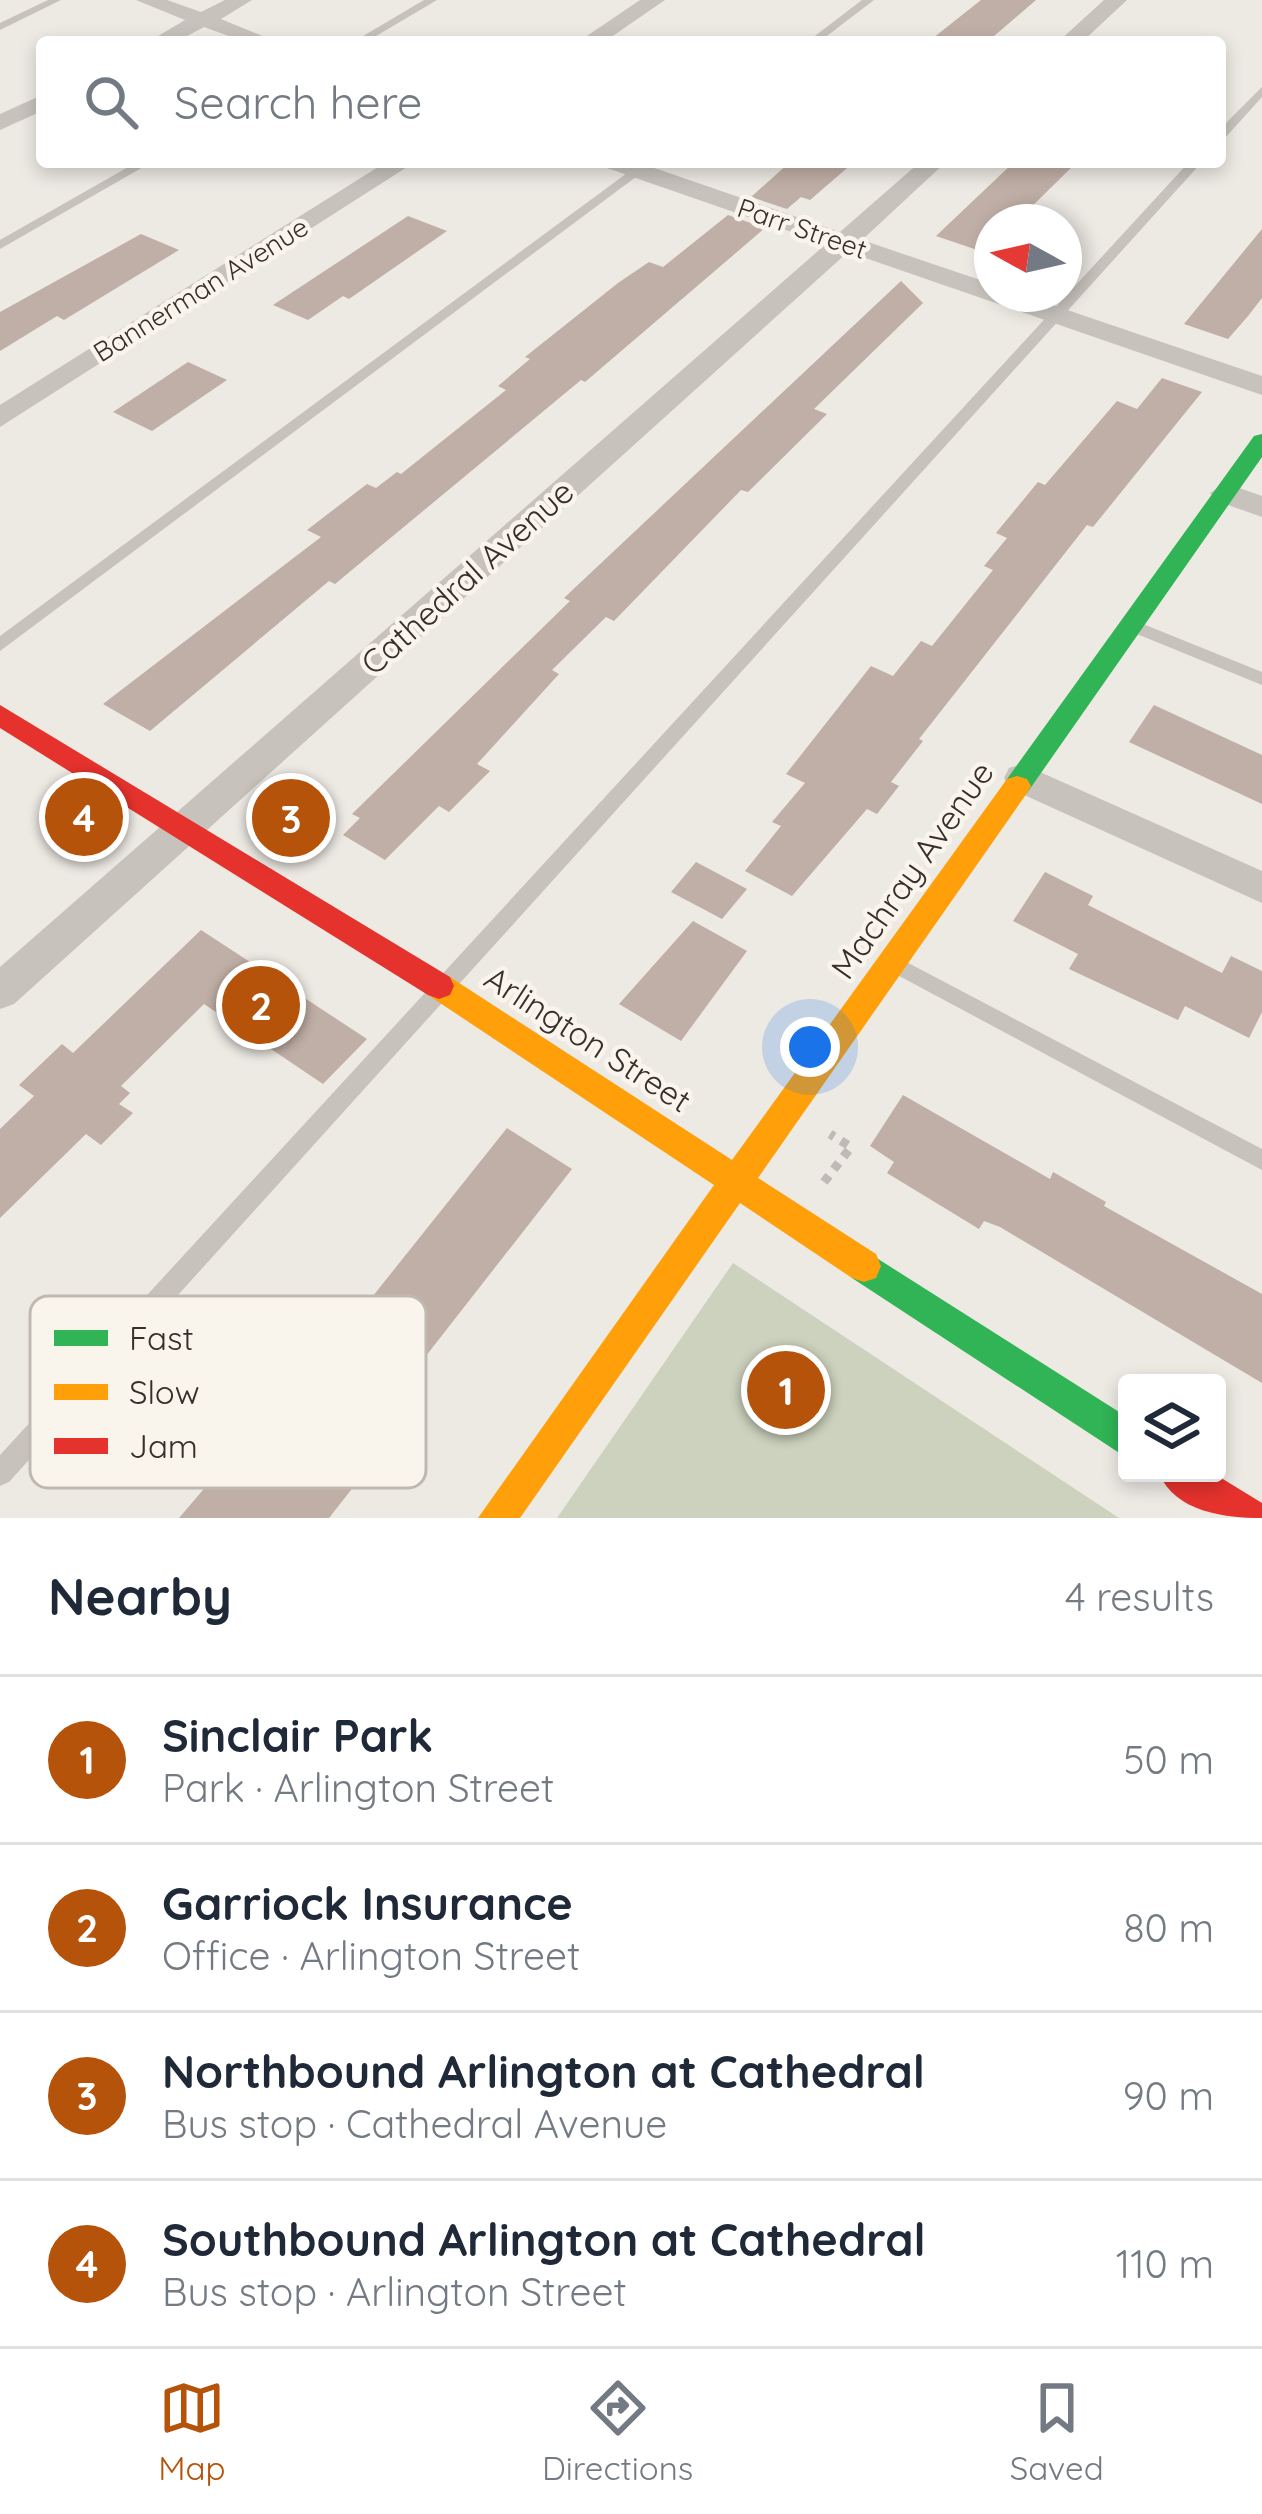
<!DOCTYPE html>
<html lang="en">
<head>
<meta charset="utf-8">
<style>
  body { margin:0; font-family:Quicksand,sans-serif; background:#f2f2f3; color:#1f2937 }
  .controls { position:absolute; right:36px; bottom:36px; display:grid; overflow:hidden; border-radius:12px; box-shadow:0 6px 18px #0003 }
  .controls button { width:108px; height:108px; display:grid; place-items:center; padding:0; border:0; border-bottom:3px solid #e0e1e3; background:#fff; color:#1f2937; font:60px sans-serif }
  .compass { position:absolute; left:974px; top:204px; width:108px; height:108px; border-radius:50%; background:#fff; box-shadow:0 6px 18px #0003; rotate:278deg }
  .you { position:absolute; left:810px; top:1047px; width:42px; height:42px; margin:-30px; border:9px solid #fff; border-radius:50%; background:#1a73e8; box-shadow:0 0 0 18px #1a73e833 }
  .badge { display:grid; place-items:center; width:78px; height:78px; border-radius:50%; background:#b45309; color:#fff; font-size:39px; font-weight:700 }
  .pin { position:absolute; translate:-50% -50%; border:6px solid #fff; box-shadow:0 3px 12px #0006 }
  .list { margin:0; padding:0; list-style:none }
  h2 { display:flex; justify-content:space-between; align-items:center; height:156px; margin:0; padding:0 48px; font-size:51px }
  h2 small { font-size:39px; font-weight:400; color:#747a83 }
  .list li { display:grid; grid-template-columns:78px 1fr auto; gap:36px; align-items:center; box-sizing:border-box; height:168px; padding:0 48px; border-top:3px solid #e0e1e3 }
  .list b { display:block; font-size:45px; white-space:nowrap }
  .list p { margin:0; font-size:39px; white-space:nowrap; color:#747a83 }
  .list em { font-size:39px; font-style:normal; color:#747a83 }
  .icon { flex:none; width:66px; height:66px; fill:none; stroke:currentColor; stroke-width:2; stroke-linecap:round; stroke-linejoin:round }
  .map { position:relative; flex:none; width:1262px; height:1518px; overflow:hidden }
  .search { position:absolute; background:#fff; box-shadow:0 6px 18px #0003; left:36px; right:36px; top:36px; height:132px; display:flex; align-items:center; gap:30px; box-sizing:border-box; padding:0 42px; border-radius:12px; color:#747a83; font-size:45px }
  .sheet { height:828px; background:#fff }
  nav { display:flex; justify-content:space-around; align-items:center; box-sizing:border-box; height:168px; border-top:3px solid #e0e1e3; background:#fff; font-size:33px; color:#747a83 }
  nav a { display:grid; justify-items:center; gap:6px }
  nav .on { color:#b45309 }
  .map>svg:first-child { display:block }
</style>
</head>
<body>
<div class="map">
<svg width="1262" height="1518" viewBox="0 0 1262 1518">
  <rect width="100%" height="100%" fill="#ede9e3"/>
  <path fill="#cdd2be" d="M733,1263L1119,1518H557Z"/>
  <path fill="#c0afa6" d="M981,0H1036L987,42H928Z
    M790,162H854L810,200L801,197L787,209L751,197Z
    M1014,162H1077L1016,222H992V255L936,236Z
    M728,215L765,228L585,382L581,380L335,584L329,581L150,731L103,704L321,537L307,530L367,484L376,488L397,472L401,474L506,390L498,386L530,359L525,357L618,283L649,262L663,267Z
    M408,216L447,231L349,299L343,296L308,320L273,305Z
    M1262,229V298L1248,316L1228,339L1184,324Z
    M141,234L179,250L64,320L57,316L0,351V312Z
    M901,281L923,303L814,409L827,414L748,492L741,490L614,621L606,617L552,670L559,674L477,764L490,771L449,812L439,806L385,860L343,835L360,818L352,814L570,601L564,598Z
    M188,362L227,380L152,431L113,412Z
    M1162,378L1202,392L1093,527L1087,525L919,739L923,741L891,782L899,786L877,814L867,809L792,896L745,871L781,826L772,822L805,783L786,774L871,666L893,676L921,641L932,646L993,570L984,566L1007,538L996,533L1038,482L1045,485L1117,401L1137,409Z
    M1154,705L1262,755V804L1129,742Z
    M696,862L747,889L722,919L671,892Z
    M1045,872L1093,896L1088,905L1222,973L1231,956L1262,971V1012L1249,1038L1185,1006L1178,1020L1069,969L1078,954L1013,921Z
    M693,921L747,951L681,1041L619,1004Z
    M201,930L367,1039L323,1084L204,1004L121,1086L130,1093L119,1104L133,1113L101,1145L86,1134L0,1218V1129L34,1096L19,1085L62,1044L73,1053Z
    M903,1095L1050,1179L1053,1172L1106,1202L1104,1206L1262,1294V1383L1000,1227L984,1221L979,1229L887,1173L894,1162L870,1146Z
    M507,1128L572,1169L361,1439L380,1453L329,1518H179L350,1318L353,1321Z"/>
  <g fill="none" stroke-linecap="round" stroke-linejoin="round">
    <path stroke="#bfbab5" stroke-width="9" stroke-dasharray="8 8" stroke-linecap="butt" d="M824,1182L851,1147L830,1134"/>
    <path fill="#c7c2bc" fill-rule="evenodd" d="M48,0H61L0,30V23Z
      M424,0H437L366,42H353Z
      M862,0H874L819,42H807Z
      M1262,87V97L1224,139L1220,140V129Z
      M137,162H152L0,249V240Z
      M642,162H656L0,651V636Z
      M1189,162H1202L9,1482L0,1486V1455Z
      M1133,620L1262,672V685L1127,630L1125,626Z
      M895,956L1262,1149V1170L888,970L885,964L888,958Z"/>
    <path fill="#c7c2bc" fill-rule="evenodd" d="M136,0H167L201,12L225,0H252L221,19L277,42H245L204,27L176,42H148L185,20Z
      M640,0H665L604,42H578Z
      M1104,0H1127L1082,42H1058Z
      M42,95V111L0,130V114Z
      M386,162H415L0,427V405Z
      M601,162H637L840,232L920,162H946L862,240L992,284V294H1020L1262,376V395L848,252L14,1004L0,1009V967L826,244L604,167Z
      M1225,483L1262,496V517L1214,500L1210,493Z
      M1022,764L1262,871V903L1009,788L1004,778L1009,768Z"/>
    <path fill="#30b455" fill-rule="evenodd" d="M1262,434V457L1027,793H1007L1003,786L1007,779L1254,436Z
      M864,1250L1127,1417V1458L852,1278L847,1266L852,1254Z"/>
    <path fill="#ff9f0a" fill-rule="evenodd" d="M1017,776L1027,779L1031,786L1027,793L758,1178L876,1254L881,1266L876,1278L864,1282L852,1278L740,1203L520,1518H478L714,1185L428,995L424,986L428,977L439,973L450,977L732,1160L1007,779Z"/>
    <path fill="#e5322d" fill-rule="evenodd" d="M0,705L450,977L454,986L450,995L439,999L428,995L0,728Z
      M1159,1473H1213L1262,1503V1518C1225,1518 1175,1512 1159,1473Z"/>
  </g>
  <g text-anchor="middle" stroke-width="9" stroke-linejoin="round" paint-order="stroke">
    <g font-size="27" fill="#382f2a" stroke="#f9f4ec">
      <text transform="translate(802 229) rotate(19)" y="9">Parr Street</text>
      <text transform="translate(201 290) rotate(-32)" y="9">Bannerman Avenue</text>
    </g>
    <g font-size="33" fill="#382f2a" stroke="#f9f4ec">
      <text transform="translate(467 577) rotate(-42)" y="12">Cathedral Avenue</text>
      <text transform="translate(912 870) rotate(-55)" y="12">Machray Avenue</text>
      <text transform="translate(588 1039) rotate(33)" y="12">Arlington Street</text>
    </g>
  </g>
  <rect x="30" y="1296" width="396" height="192" rx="18" fill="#f9f4ec" stroke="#bfb9b2" stroke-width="3"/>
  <rect x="54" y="1330" width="54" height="16" fill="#30b455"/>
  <rect x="54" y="1384" width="54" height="16" fill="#ff9f0a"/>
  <rect x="54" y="1438" width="54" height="16" fill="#e5322d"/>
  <g font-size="33" fill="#382f2a">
    <text x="129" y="1350">Fast</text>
    <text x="129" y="1404">Slow</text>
    <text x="129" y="1458">Jam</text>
  </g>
</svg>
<div class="controls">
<button><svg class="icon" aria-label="layers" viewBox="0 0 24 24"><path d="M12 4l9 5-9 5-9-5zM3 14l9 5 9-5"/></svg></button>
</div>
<svg class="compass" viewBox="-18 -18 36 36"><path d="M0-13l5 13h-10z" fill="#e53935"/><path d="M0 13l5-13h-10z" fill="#747a83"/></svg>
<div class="you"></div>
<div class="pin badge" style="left:786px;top:1390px">1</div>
<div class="pin badge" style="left:261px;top:1005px">2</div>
<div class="pin badge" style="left:291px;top:818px">3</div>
<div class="pin badge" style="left:84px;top:817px">4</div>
<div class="search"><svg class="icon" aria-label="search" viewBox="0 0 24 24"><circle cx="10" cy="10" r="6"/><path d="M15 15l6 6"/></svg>Search here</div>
</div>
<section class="sheet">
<h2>Nearby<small>4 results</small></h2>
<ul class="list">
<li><span class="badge">1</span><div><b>Sinclair Park</b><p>Park · Arlington Street</p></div><em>50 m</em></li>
<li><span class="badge">2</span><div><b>Garriock Insurance</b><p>Office · Arlington Street</p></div><em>80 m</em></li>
<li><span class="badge">3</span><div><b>Northbound Arlington at Cathedral</b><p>Bus stop · Cathedral Avenue</p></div><em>90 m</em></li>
<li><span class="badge">4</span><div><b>Southbound Arlington at Cathedral</b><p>Bus stop · Arlington Street</p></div><em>110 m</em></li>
</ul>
</section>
<nav>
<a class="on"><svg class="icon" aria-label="map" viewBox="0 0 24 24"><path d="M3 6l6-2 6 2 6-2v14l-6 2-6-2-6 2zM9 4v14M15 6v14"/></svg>Map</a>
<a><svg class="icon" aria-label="directions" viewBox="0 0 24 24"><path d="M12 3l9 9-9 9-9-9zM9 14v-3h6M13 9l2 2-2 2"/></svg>Directions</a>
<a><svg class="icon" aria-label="saved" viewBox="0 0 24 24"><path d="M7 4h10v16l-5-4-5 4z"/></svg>Saved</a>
</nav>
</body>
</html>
